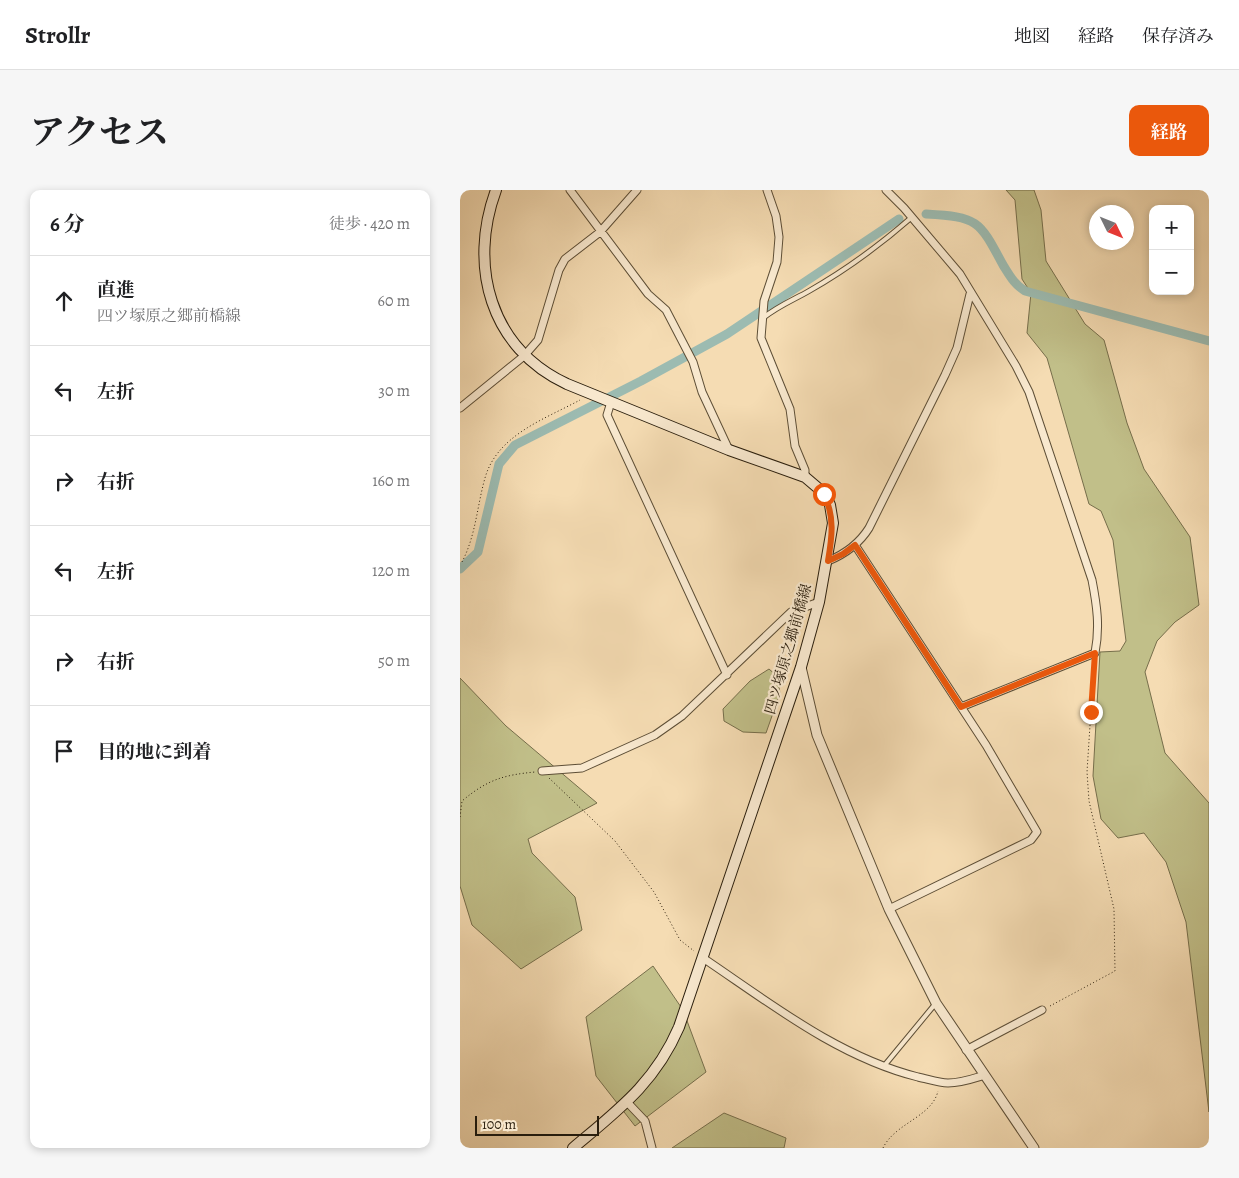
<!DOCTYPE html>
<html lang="ja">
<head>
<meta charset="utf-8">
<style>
  body { margin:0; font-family:Alegreya,"Noto Serif JP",serif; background:#f6f6f6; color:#202124 }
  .controls { position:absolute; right:15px; top:15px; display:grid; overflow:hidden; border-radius:10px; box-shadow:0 2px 8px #0003 }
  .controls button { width:45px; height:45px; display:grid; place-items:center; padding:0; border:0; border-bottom:1px solid #e0e0e0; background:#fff; color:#202124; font:25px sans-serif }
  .compass { position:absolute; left:629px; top:15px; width:45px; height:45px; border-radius:50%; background:#fff; box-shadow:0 2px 8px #0003; rotate:133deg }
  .scale { position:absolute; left:15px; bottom:12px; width:124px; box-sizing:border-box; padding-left:5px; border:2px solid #2a1e0d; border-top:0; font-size:14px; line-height:18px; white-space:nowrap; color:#2a1e0d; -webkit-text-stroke:4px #f8e8ce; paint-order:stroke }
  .stop { position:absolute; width:15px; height:15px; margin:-11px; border:4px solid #ea580c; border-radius:50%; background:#fff }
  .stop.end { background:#ea580c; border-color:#fff; box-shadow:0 1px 5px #0008 }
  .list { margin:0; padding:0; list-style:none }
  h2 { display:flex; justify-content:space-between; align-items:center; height:65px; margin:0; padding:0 20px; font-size:21px }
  h2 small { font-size:16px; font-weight:400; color:#757577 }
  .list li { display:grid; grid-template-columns:32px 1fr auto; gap:15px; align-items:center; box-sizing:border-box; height:90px; padding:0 20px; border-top:1px solid #e0e0e0 }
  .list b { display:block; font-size:19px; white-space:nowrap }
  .list p { margin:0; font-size:16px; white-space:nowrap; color:#757577 }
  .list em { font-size:16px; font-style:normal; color:#757577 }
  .icon { flex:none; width:28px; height:28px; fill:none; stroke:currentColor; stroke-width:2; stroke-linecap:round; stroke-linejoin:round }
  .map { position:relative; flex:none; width:749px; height:958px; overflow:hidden; border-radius:10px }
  header { display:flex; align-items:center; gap:30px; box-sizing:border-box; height:70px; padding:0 25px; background:#fff; border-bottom:1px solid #e0e0e0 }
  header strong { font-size:24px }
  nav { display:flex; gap:28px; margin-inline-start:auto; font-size:18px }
  .intro { display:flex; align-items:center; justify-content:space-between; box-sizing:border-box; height:120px; padding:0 30px }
  h1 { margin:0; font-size:35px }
  .button { padding:12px 22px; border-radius:10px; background:#ea580c; color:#fff; font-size:18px; font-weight:700 }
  main { display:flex; gap:30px; padding:0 30px }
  aside { flex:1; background:#fff; border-radius:10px; box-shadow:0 2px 8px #0003 }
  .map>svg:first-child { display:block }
</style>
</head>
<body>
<header>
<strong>Strollr</strong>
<nav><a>地図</a><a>経路</a><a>保存済み</a></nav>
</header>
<div class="intro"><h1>アクセス</h1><a class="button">経路</a></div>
<main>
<aside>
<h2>6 分<small>徒歩 · 420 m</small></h2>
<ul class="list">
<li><svg class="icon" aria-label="ahead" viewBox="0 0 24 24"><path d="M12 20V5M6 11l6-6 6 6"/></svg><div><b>直進</b><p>四ツ塚原之郷前橋線</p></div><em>60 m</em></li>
<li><svg class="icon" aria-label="left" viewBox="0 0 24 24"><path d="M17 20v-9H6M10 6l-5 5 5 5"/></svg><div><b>左折</b></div><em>30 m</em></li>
<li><svg class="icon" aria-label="right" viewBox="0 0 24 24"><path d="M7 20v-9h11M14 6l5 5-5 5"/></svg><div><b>右折</b></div><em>160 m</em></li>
<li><svg class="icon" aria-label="left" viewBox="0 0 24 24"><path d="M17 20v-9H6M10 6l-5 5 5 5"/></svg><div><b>左折</b></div><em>120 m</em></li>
<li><svg class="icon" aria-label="right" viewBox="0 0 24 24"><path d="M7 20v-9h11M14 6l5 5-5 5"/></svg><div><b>右折</b></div><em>50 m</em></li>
<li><svg class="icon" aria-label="arrive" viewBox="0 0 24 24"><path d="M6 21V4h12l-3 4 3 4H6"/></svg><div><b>目的地に到着</b></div></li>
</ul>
</aside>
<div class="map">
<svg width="749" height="958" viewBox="0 0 749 958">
  <rect width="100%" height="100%" fill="#f5dcb3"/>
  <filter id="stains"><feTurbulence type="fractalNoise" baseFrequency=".004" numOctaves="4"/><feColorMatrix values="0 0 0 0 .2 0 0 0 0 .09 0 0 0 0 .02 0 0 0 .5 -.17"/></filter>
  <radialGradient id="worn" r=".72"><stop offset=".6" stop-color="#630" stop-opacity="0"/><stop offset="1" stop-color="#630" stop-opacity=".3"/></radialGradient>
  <path fill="#c1bf89" stroke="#766e4b" d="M546,0H574L581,20L586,71L625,134L644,150L667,233L684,279L730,347L739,415L715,432L697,451L685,482L705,563L749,613V922L726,732L706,672L684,643L658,648L641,629L633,586L640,462L660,461L666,451L653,350L641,321L629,314L587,168L567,143L571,103L562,89L555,10Z
    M309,479L317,486L320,503L306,543L283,542L264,531L263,519L290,491Z
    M0,488L46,536L137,613L68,649L72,663L115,707L122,740L61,779L12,735L0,696Z
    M193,776L223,820L246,882L175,936L136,886L126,827Z
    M264,923L326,948L324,958H212Z"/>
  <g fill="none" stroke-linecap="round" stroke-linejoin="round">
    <path stroke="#9cbbb1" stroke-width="9" d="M466,24C518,27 519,30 543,75C550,86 554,94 565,101L749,151
      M0,379L18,362L39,274L55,255L181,191L267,144L439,29"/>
    <defs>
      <path id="service" d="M303,128C318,116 333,110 349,101C386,80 420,55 452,27
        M424,876L476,813"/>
      <path id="minor" d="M110,0L188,104L206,120L233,172L242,202L269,260
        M307,0L316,26L319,47L317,72L304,111L301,148L330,219L335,256L345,280V287
        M426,0L444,18L500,84L556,176L569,202L632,390C637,416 640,437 635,463L501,517
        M151,212L147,225L267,485
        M0,218L64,166L78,150L99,80L105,69L140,42L177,0
        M395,355L526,555L577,642L571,650L429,719
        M368,371C385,364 399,354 409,338L485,185L497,158L510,104
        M82,581L122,578L195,545L222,526L331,422L359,412
        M243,768C310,813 378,867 458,887C468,889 478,893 488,893C501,893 512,889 525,885
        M506,860L582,820
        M167,912L185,931L192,958"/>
      <path id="tertiary" d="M341,477L357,545L429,719L476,813L574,958"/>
      <path id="secondary" d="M36,0C8,76 30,158 107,194L269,260L345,287L365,304L370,315L373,333L359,412L341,477L219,837C195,893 158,920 113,958"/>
    </defs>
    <use href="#service" stroke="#5d4e36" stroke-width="6"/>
    <use href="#minor" stroke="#5d4e36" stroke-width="9"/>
    <use href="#tertiary" stroke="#5d4e36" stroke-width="11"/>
    <use href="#secondary" stroke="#2a1e0d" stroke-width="12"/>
    <path stroke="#2a1e0d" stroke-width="1" stroke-dasharray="1 2.5" stroke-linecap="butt" d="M2,372C16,345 17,316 25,288C37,245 85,229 120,210
      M89,588L155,651L194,702L220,750L234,761
      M0,627L2,611C27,590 43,585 75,582
      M590,816L655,781L654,719L629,611L627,582L634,473
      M423,958C435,933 472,927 478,901"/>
    <use href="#service" stroke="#f8e8ce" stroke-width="4"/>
    <use href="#minor" stroke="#f8e8ce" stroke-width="7"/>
    <use href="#tertiary" stroke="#f8e8ce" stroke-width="9"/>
    <use href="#secondary" stroke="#f8e8ce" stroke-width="10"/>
  </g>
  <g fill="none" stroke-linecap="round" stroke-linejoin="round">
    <path stroke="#ea580c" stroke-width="6" d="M364,304C375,327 372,347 368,371L383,364L395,355L501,517L635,463L631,522"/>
  </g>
  <g text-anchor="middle" stroke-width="4.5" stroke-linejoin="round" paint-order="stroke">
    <g font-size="15" fill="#2a1e0d" stroke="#f8e8ce">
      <text transform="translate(328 459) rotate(-74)" y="5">四ツ塚原之郷前橋線</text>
    </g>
  </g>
  <rect width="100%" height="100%" filter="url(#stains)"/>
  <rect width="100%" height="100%" fill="url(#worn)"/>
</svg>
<div class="controls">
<button>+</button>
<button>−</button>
</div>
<svg class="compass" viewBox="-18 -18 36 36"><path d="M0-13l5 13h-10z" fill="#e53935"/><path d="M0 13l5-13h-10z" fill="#757577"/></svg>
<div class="scale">100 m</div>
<div class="stop" style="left:364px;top:304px"></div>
<div class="stop end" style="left:631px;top:522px"></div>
</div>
</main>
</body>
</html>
